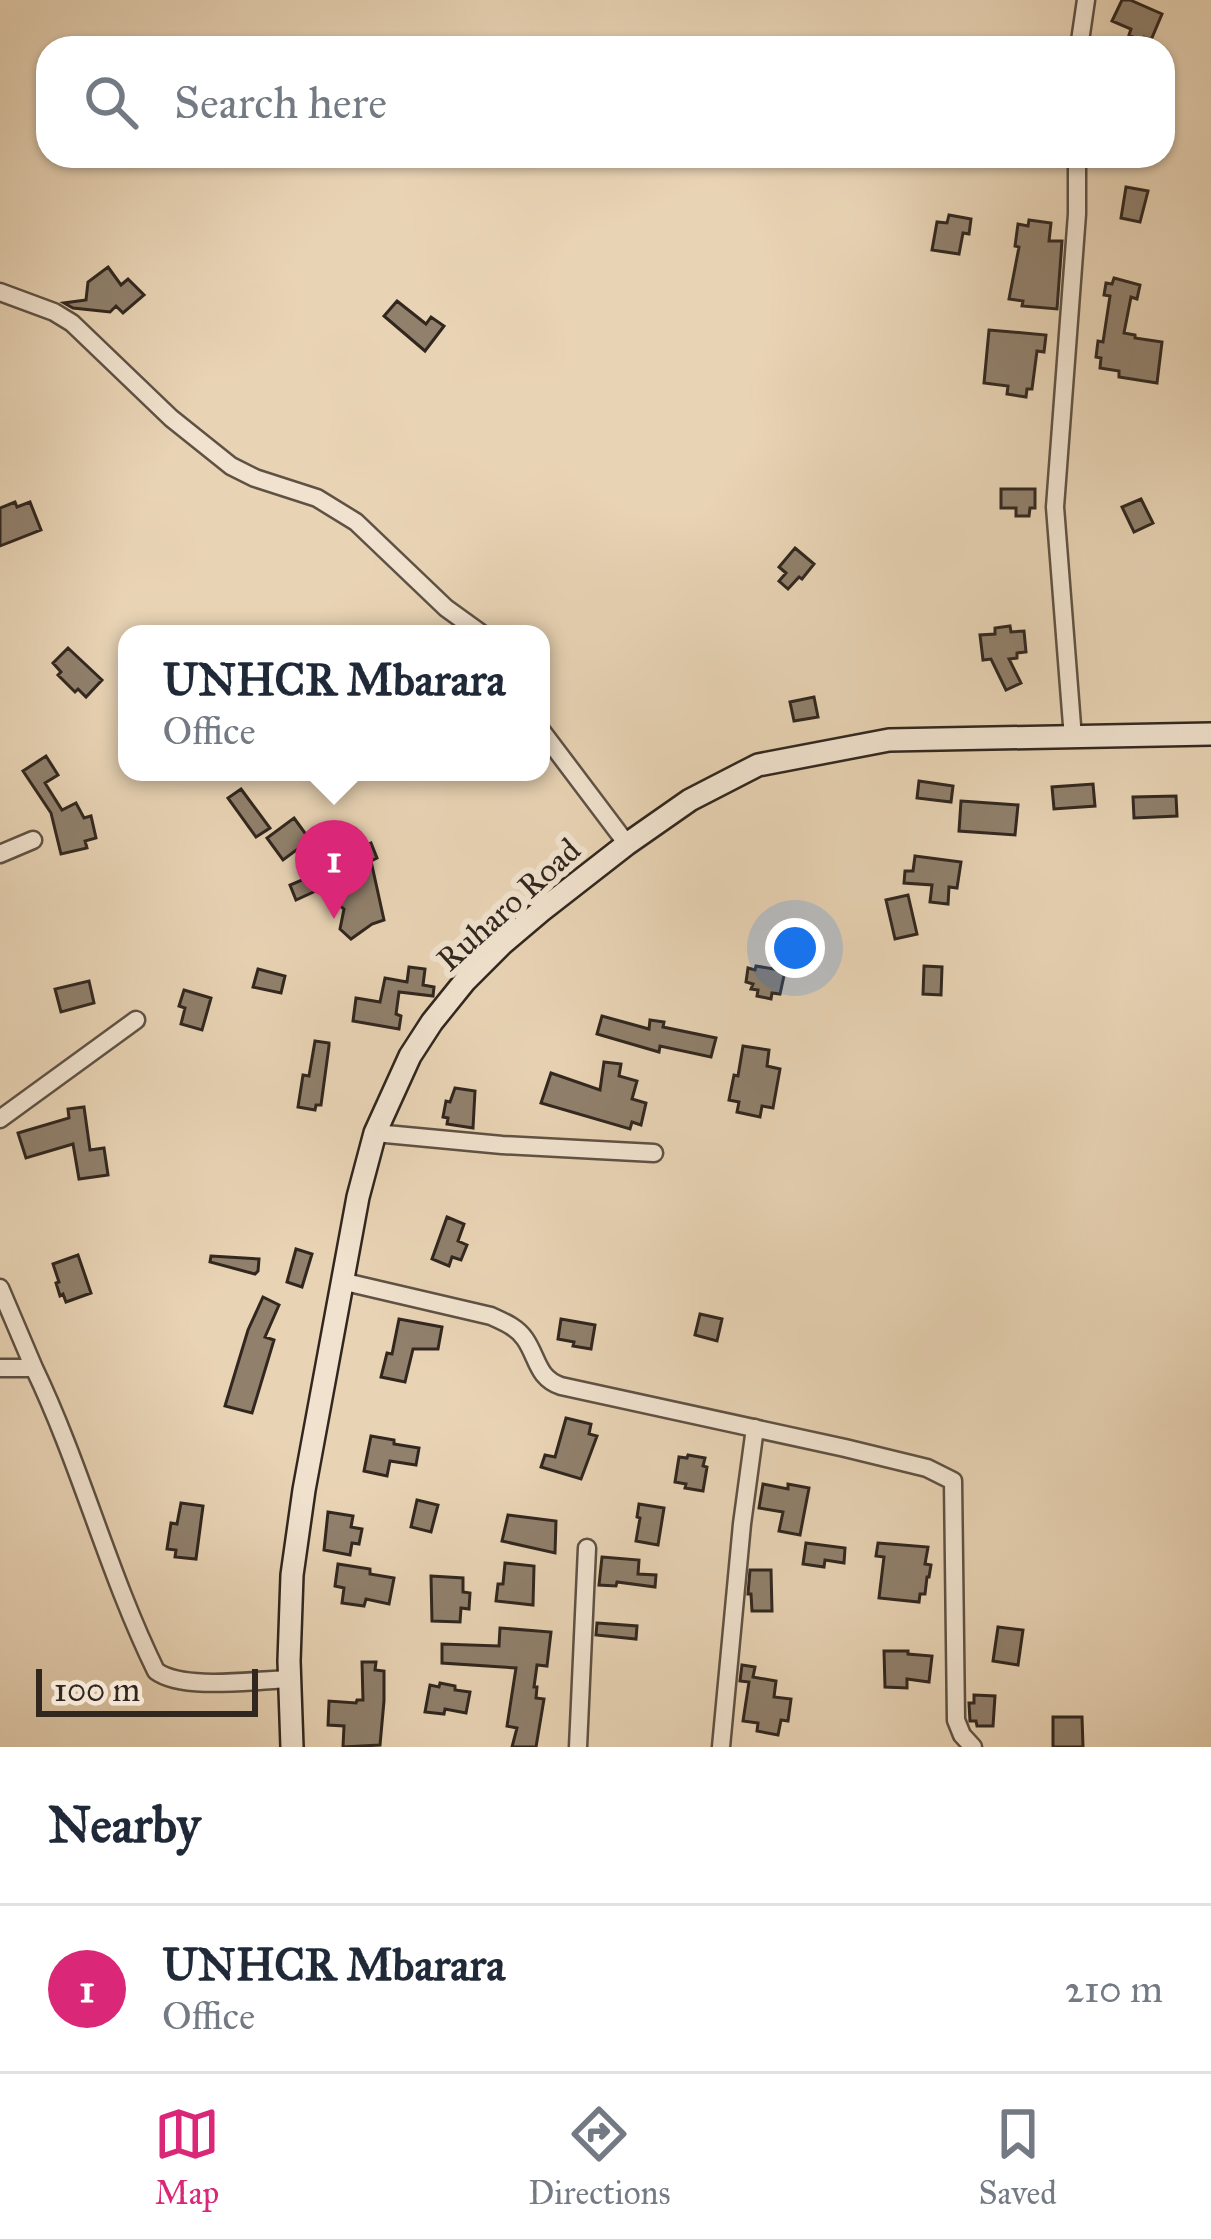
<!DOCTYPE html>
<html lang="en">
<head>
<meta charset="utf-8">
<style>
  body { margin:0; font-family:"IM FELL Great Primer",serif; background:#f2f2f3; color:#1f2937 }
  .scale { position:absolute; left:36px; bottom:30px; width:222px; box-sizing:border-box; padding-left:12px; border:6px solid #31271f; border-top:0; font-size:33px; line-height:42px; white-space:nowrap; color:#31271f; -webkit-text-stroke:9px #f0e2ce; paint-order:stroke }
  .you { position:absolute; left:795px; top:948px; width:42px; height:42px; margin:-30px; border:9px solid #fff; border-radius:50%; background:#1a73e8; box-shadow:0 0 0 18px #1a73e833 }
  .badge { display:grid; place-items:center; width:78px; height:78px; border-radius:50%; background:#db2777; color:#fff; font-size:39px; font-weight:700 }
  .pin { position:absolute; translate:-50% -99px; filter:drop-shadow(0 3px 6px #0008) }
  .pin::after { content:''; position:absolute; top:63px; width:42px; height:36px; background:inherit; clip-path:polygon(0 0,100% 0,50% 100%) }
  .popup { position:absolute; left:118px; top:625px; width:432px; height:156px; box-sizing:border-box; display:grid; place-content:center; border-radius:24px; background:#fff; filter:drop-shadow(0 3px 9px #0005); font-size:39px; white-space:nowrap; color:#747a83 }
  .popup b { font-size:45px; color:#1f2937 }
  .popup::after { content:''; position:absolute; left:50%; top:100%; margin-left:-24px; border:24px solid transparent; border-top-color:#fff }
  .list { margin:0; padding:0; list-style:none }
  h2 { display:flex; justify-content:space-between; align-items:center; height:156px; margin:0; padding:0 48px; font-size:51px }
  h2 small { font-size:39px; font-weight:400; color:#747a83 }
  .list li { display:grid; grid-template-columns:78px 1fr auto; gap:36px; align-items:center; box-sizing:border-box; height:168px; padding:0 48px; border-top:3px solid #e0e1e3 }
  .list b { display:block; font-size:45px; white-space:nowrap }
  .list p { margin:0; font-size:39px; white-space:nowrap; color:#747a83 }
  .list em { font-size:39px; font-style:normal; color:#747a83 }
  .icon { flex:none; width:66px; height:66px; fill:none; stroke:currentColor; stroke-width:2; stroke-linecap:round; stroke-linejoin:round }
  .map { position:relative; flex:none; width:1211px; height:1747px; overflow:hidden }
  .search { position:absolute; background:#fff; box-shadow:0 3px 9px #0004; left:36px; right:36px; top:36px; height:132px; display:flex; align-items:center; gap:30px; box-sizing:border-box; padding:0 42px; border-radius:36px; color:#747a83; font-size:45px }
  .sheet { height:324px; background:#fff }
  nav { display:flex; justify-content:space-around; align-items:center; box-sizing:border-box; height:168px; border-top:3px solid #e0e1e3; background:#fff; font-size:33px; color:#747a83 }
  nav a { display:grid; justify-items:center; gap:6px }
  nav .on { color:#db2777 }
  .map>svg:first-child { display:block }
</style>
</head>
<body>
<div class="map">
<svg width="1211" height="1747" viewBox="0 0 1211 1747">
  <rect width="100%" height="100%" fill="#e8d3b4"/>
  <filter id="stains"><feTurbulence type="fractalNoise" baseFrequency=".00167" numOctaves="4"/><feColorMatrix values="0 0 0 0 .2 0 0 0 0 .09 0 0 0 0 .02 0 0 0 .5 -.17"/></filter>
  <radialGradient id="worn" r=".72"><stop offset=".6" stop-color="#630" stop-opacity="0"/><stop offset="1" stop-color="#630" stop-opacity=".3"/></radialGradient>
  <path fill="#90806c" stroke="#31271f" stroke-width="3" d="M1122,0H1130L1162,14L1151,40L1144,37L1141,41L1129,35L1131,29L1112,21Z
    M1126,187L1148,191L1140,222L1121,218Z
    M949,215L971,219L969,234L963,233L959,254L932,250L937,222L947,223Z
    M1029,220L1051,223L1049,241H1062L1057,309L1022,306L1023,301L1009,299L1019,247L1015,246L1018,224L1028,226Z
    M108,267L121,285L128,279L144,295L123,313L116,306L110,312L73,308L64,303L86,300L88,282Z
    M1114,278L1140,285L1137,299L1131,297L1124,333L1135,335V338L1162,342L1157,383L1119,377V371L1100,368L1101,358L1096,357L1098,341L1103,342L1110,296L1104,295L1106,283L1112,284Z
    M397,301L426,324L431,317L444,326L425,351L384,316Z
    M989,330L1046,335L1044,352L1037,351L1032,389H1027L1026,397L1007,394L1008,386L984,383Z
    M1001,489H1035V508H1030L1029,516H1016V508H1001Z
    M1141,499L1153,523L1134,532L1122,507Z
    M15,502L17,507L30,502L41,530L0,546V508Z
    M795,548L814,564L802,579L799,577L788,589L779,581L786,573L779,567Z
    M1010,626L1011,632L1024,631L1026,652L1017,653V658L1009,659L1021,683L1006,690L991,659L983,660L980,635L995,634V628Z
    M68,648L102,680L86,697L78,689L75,692L58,675L61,672L53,663Z
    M814,697L818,717L794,721L790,702Z
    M46,756L58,775L45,783L62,810L76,803L84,818L91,816L96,838L85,841L87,848L61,854L51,813L23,771Z
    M919,781L953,786L951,802L917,798Z
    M1093,784L1095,806L1054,809L1052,787Z
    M241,789L270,828L256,837L228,798Z
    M1176,796L1177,816L1134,818L1133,797Z
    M961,801L1018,805L1015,835L959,831Z
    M294,818L310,840L283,860L267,838Z
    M371,843L377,858L371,861L384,920L372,924L351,939L340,929L344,909L320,889L296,900L290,885L340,864L337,858Z
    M915,856L961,862L957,888L949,887L948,904L930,902L932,885L904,883L905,871H913Z
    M908,895L917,934L895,939L886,900Z
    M756,966L785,971L780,994L772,993L771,999L757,996L758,990L751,989L753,984L746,982L748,968L755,970Z
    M924,966L942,967L941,995L923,994Z
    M409,967L425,969L423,985L434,987L433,996L399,992L396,1014L401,1016L399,1029L353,1021L356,998L380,1002L385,978L407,982Z
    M258,969L285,976L281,993L253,987Z
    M89,981L94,1003L61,1012L55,989Z
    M184,990L211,998L202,1030L181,1024L185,1008L179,1006Z
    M602,1016L649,1029L650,1020L664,1022L663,1027L716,1038L711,1057L660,1046L659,1052L597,1034Z
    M315,1041L329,1043V1046L321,1105H316L315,1110L298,1107L303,1075L309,1076Z
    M743,1046L769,1050L767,1066L780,1069L773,1108L762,1106L760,1117L737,1112L739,1102L729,1100L734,1075L738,1076Z
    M604,1062L621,1064L619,1076L637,1081L632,1099L646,1103L641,1125L632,1122L630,1129L541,1103L551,1073L600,1090Z
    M455,1088L475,1091L473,1128L447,1124L448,1118L443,1117L446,1101L450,1102Z
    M84,1107L90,1150L104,1148L108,1175L79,1179L73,1144L26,1158L18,1133L69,1118L68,1109Z
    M447,1217L464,1224L458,1241L467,1245L461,1260L452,1257L449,1266L432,1259Z
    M296,1249L312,1254L302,1287L287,1282Z
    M78,1255L91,1293L66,1302L63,1294L60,1296L56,1283L59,1282L53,1264Z
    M211,1256L259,1259L258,1271L255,1274L210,1262Z
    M263,1297L279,1305L265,1337L274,1340L252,1413L225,1406L248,1330Z
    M700,1314L722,1319L717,1341L695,1335Z
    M399,1319L442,1327L438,1349H413L405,1382L381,1377L387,1353L392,1354Z
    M561,1319L595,1325L591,1349L573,1346L574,1342L558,1339Z
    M566,1418L591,1424L589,1434L597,1436L581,1479L541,1467L545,1455L555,1457Z
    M371,1436L394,1440V1444L419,1448L416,1465L390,1461L387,1476L364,1471Z
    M688,1455L705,1458L703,1466L707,1467L703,1491L685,1488L686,1484L675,1482L679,1457L687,1458Z
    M763,1484L788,1489V1484L809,1488L800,1535L779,1531L783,1512L759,1508Z
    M417,1500L438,1505L431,1532L411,1527Z
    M181,1503L203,1506L196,1559L175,1557L176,1550L167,1549L171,1523L177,1524Z
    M639,1504L664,1508L658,1545L636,1541L640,1518L637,1517Z
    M328,1512L353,1516L351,1527L362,1529L359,1544L352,1543L350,1555L324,1550Z
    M508,1515L556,1521L555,1553L502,1541Z
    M806,1543L845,1548L844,1563L825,1560L824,1567L803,1564Z
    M878,1543L928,1547L925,1564L931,1565L929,1577H927L925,1594H920L919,1602L879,1598L884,1557L876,1556Z
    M602,1557L639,1560L638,1574L656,1575L655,1587L617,1582L616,1586L599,1585Z
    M505,1563L534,1566L533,1605L496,1601L498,1584H503Z
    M338,1564L370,1569V1574L394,1578L389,1604L366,1599L364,1606L342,1603L344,1588L335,1586Z
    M750,1570H771L772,1611H752L751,1594H748Z
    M431,1576L463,1578V1592L470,1593L469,1609L461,1608L460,1622L432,1621Z
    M597,1623L637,1626L636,1639L596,1635Z
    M998,1627L1023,1630L1018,1665L993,1661Z
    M500,1628L551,1632L547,1666L537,1665L534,1687H537L536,1698L544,1699L536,1747H512L517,1728L507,1726L516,1668L442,1663V1644L499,1646Z
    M884,1651H908V1654L932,1656L929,1682L907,1679V1688L885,1687Z
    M362,1662H376L375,1670L384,1671V1701L380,1745L343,1747L344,1726L328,1725L329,1701L356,1703L357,1700H363Z
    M742,1665L755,1667L753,1677L776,1681L774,1697L791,1699L788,1721L781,1720L778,1735L757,1731L758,1723L743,1721L749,1682L740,1681Z
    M440,1683L455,1686V1690L470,1692L466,1713L445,1709L444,1714L425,1712L430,1685L439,1687Z
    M974,1695L995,1696L993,1726H977L976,1721H970L969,1703H974Z
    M1053,1717H1082L1083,1747H1053Z"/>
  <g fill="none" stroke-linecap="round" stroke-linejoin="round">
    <defs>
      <path id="street" d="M1079,48L1086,0
        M0,292L54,312L72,323L171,418L231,466L255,478L317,498L356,522L446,608L482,634
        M541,730L627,844
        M1073,738L1055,507L1077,214V156
        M0,854L33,840
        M0,1119L136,1020
        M375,1133L502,1145L654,1153
        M341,1281L491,1316C504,1322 517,1327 525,1339C538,1358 537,1378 561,1386L845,1448L927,1468L953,1481L956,1720L962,1735L973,1747
        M0,1288L34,1368
        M0,1368H34C81,1466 108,1573 156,1671C183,1691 256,1680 290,1679
        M578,1747L587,1548
        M721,1747L742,1524L755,1428"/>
      <path id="secondary" d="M292,1747L289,1661L292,1575L304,1490L358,1197L375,1133L410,1056L432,1022L465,981L502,944L541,911L627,844L690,800L758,765L889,740L1211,734"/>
    </defs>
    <use href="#street" stroke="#5f5244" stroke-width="21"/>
    <use href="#secondary" stroke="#31271f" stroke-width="26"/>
    <use href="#street" stroke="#f0e2ce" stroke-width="16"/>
    <use href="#secondary" stroke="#f0e2ce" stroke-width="21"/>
  </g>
  <g text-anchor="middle" stroke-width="12" stroke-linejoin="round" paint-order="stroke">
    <g font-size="33" fill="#31271f" stroke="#f0e2ce">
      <text transform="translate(508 904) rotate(-42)" y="12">Ruharo Road</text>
    </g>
  </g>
  <rect width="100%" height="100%" filter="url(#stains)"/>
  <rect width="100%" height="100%" fill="url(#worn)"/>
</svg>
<div class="scale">100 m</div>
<div class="you"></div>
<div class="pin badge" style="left:334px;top:919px">1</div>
<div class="popup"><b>UNHCR Mbarara</b>Office</div>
<div class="search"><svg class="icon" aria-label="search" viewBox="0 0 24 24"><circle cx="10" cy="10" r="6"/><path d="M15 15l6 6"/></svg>Search here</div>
</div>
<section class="sheet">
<h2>Nearby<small></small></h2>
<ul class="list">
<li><span class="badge">1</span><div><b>UNHCR Mbarara</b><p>Office</p></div><em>210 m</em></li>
</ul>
</section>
<nav>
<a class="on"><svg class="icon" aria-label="map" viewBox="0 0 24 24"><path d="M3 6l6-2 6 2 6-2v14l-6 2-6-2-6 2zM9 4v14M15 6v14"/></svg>Map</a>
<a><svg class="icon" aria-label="directions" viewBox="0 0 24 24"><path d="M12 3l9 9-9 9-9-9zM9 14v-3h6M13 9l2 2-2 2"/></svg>Directions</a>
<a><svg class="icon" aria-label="saved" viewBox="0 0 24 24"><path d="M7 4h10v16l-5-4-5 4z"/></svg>Saved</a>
</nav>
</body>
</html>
